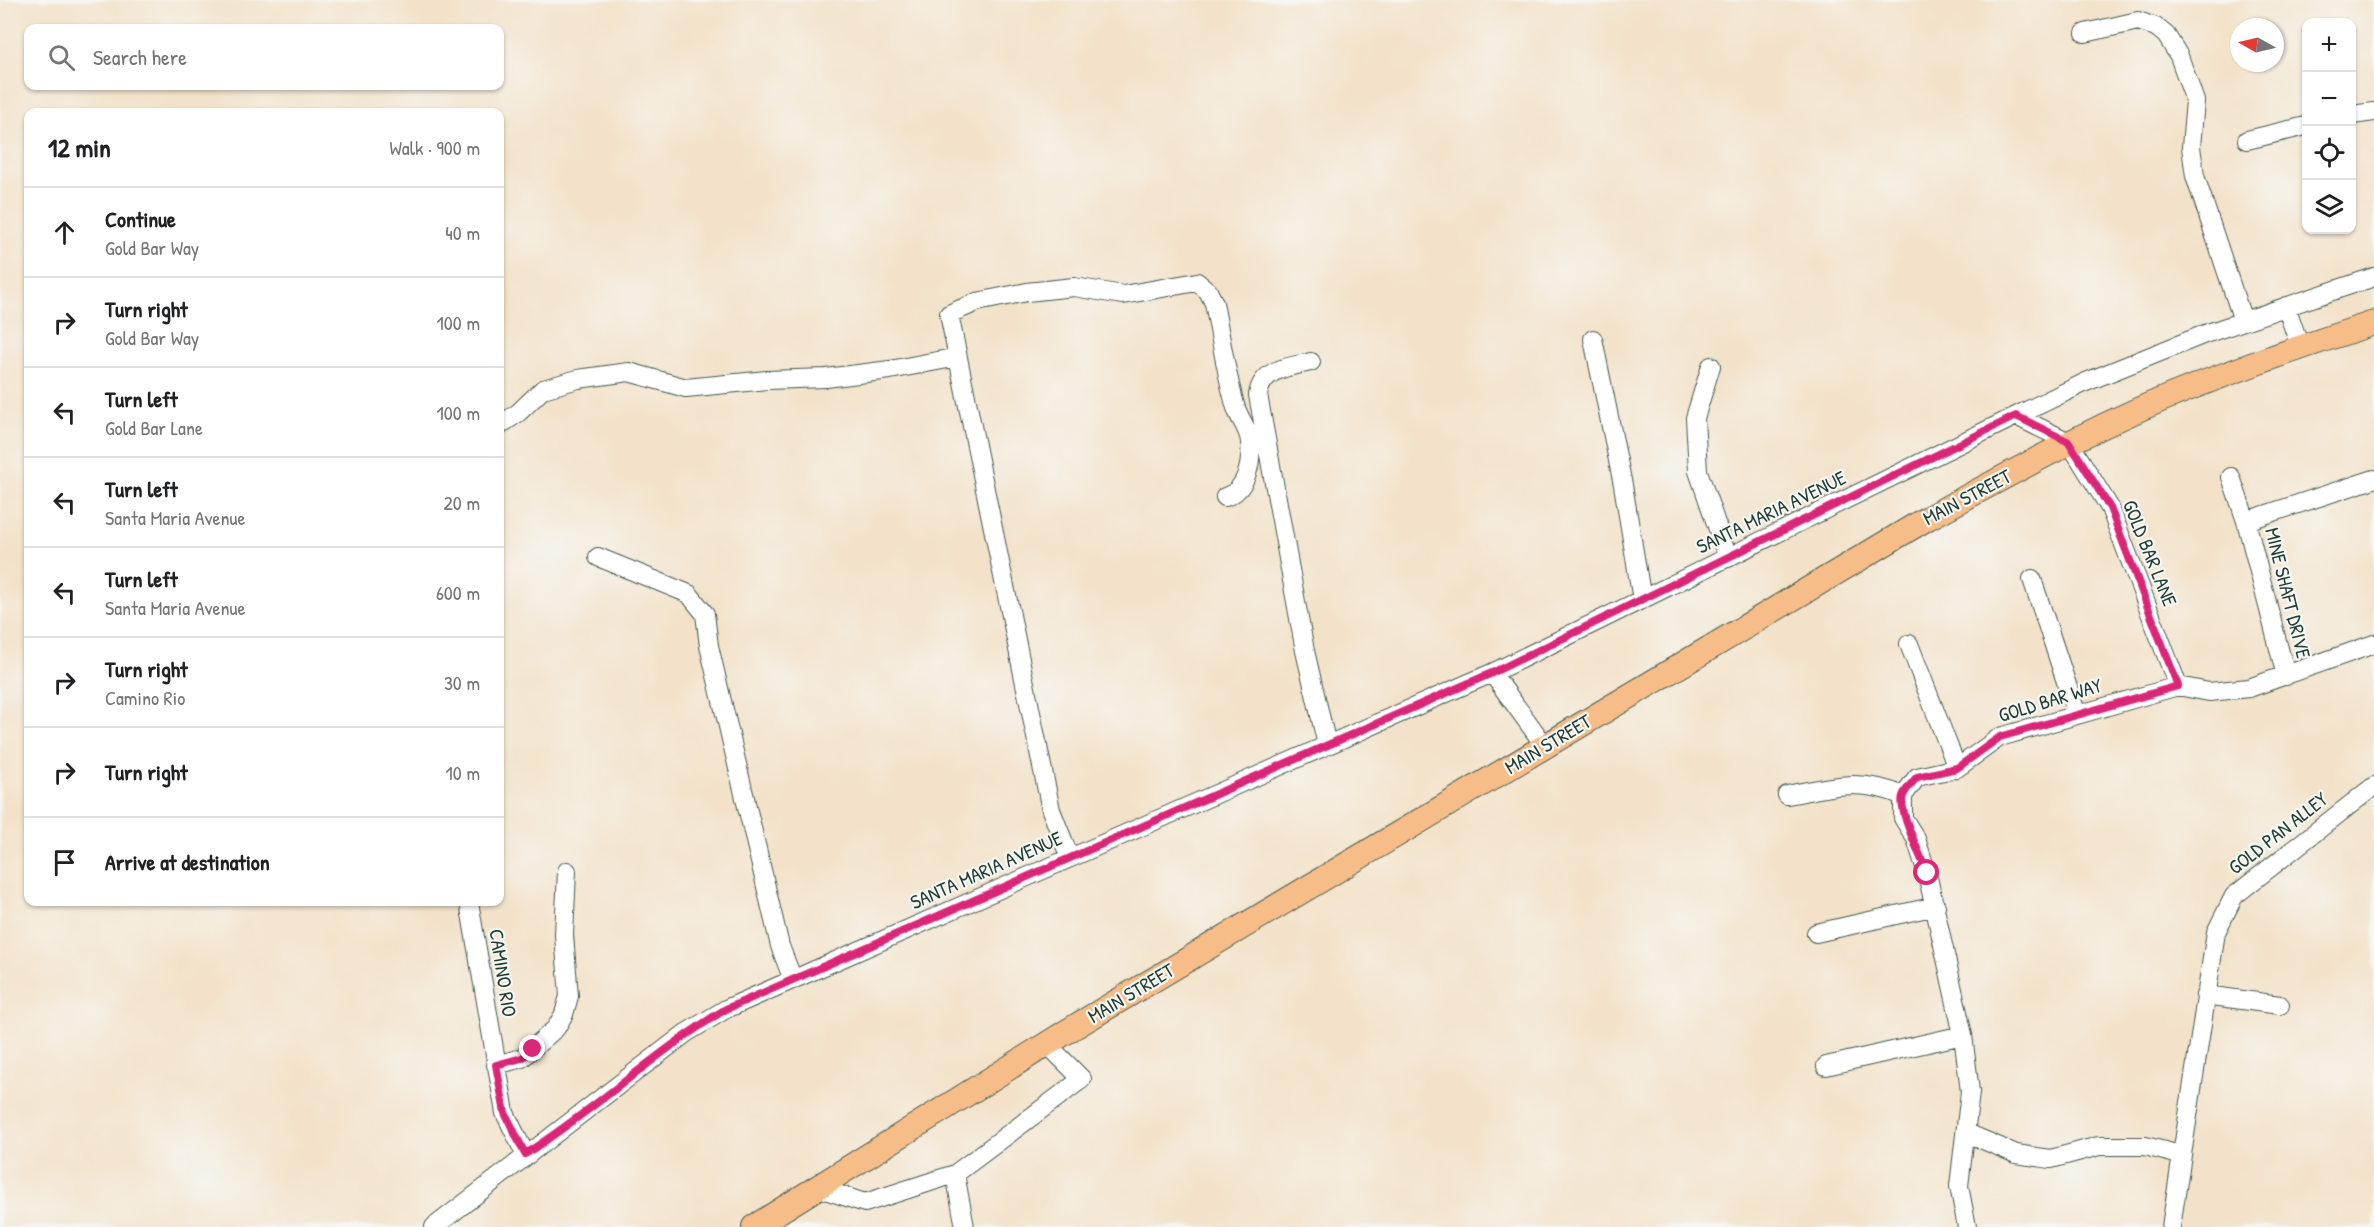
<!DOCTYPE html>
<html lang="en">
<head>
<meta charset="utf-8">
<style>
  body { margin:0; font-family:"Patrick Hand",sans-serif; background:#f2f2f2; color:#202124 }
  .controls { position:absolute; right:18px; top:18px; display:grid; overflow:hidden; border-radius:12px; box-shadow:0 2px 4px #0004 }
  .controls button { width:54px; height:54px; display:grid; place-items:center; padding:0; border:0; border-bottom:2px solid #e0e0e0; background:#fff; color:#202124; font:30px sans-serif }
  .compass { position:absolute; left:2230px; top:18px; width:54px; height:54px; border-radius:50%; background:#fff; box-shadow:0 2px 4px #0004; rotate:278deg }
  .stop { position:absolute; width:18px; height:18px; margin:-14px; border:4px solid #db2777; border-radius:50%; background:#fff }
  .stop.end { background:#db2777; border-color:#fff; box-shadow:0 2px 6px #0008 }
  .list { margin:0; padding:0; list-style:none }
  h2 { display:flex; justify-content:space-between; align-items:center; height:78px; margin:0; padding:0 24px; font-size:26px }
  h2 small { font-size:20px; font-weight:400; color:#757577 }
  .list li { display:grid; grid-template-columns:39px 1fr auto; gap:18px; align-items:center; box-sizing:border-box; height:90px; padding:0 24px; border-top:2px solid #e0e0e0 }
  .list b { display:block; font-size:22px; white-space:nowrap }
  .list p { margin:0; font-size:20px; white-space:nowrap; color:#757577 }
  .list em { font-size:20px; font-style:normal; color:#757577 }
  .icon { flex:none; width:33px; height:33px; fill:none; stroke:currentColor; stroke-width:2; stroke-linecap:round; stroke-linejoin:round }
  .map { position:relative; flex:none; width:2374px; height:1227px; overflow:hidden }
  .search { position:absolute; background:#fff; box-shadow:0 2px 4px #0004; left:24px; top:24px; width:480px; height:66px; display:flex; align-items:center; gap:15px; box-sizing:border-box; padding:0 21px; border-radius:12px; color:#757577; font-size:22px }
  .panel { position:absolute; background:#fff; box-shadow:0 2px 4px #0004; left:24px; top:108px; width:480px; height:798px; border-radius:12px }
  .map>svg:first-child { display:block }
</style>
</head>
<body>
<div class="map">
<svg width="2374" height="1227" viewBox="0 0 2374 1227">
  <rect width="100%" height="100%" fill="#f6f6f2"/>
  <filter id="ink" filterUnits="userSpaceOnUse"><feTurbulence type="fractalNoise" baseFrequency=".0167" numOctaves="2"/><feDisplacementMap in="SourceGraphic" scale="12" xChannelSelector="R" yChannelSelector="G"/><feConvolveMatrix kernelMatrix="1 2 1 2 8 2 1 2 1" color-interpolation-filters="sRGB"/></filter>
  <filter id="wash" filterUnits="userSpaceOnUse"><feTurbulence type="fractalNoise" baseFrequency=".008" numOctaves="4" result="noise"/><feDisplacementMap in="SourceGraphic" scale="24" xChannelSelector="R" yChannelSelector="G"/><feGaussianBlur stdDeviation="1.35" result="paint"/><feColorMatrix in="noise" values="0 0 0 0 0 0 0 0 0 0 0 0 0 0 0 0 0 1.4 0 .05"/><feComposite in="paint" operator="in"/></filter>
  <g filter="url(#wash)">
    <rect width="100%" height="100%" fill="#f3e2c9"/>
  </g>
  <g filter="url(#ink)">
    <g fill="none" stroke-linecap="round" stroke-linejoin="round">
      <defs>
        <path id="minor" d="M2085,33L2138,21L2156,27L2166,35L2179,56L2195,101L2191,147L2195,176L2243,321
          M2352,115L2374,112
          M2247,140L2306,126
          M2286,306L2300,347
          M1593,339L1623,485L1642,600
          M1311,362C1289,367 1262,368 1258,395L1305,651L1327,745
          M1711,366L1695,418L1698,471L1728,558
          M2016,416L2086,382L2205,334L2374,277
          M500,425L518,413L543,389L578,379L629,372L686,388L767,380L826,378L890,370L958,357
          M2231,477L2246,521L2286,676
          M2246,521L2374,479
          M598,557L689,594L705,614L709,646L780,946L793,980
          M2032,579L2077,715
          M1909,644L1957,768
          M1492,673L1545,746
          M1787,795C1832,787 1858,777 1903,796
          M1070,858L1051,810L949,314L977,302L1027,292L1074,287L1123,295L1197,282L1208,291L1214,303C1221,338 1226,374 1236,408C1240,420 1249,429 1250,442C1252,462 1247,491 1225,497
          M469,902L505,1113L525,1154
          M1816,933L1936,906
          M2205,995L2280,1005
          M496,1065L522,1058L556,1028L564,1014L569,996L564,935L567,871
          M1826,1066L1963,1035
          M1967,1133L2016,1154L2051,1159L2099,1146H2145L2180,1155
          M955,1174L965,1227
          M816,1187L865,1203L955,1174L1082,1079L1048,1045
          M434,1227L686,1033L726,1009L1492,673L2016,416L2069,442L2110,508L2178,686
          M1967,1227L1959,1186L1970,1092L1963,1035L1927,873L1916,839L1903,818V796L1917,777L1957,768L2000,737L2178,686L2209,692L2249,688L2374,644
          M2171,1227L2216,932L2234,896L2374,786"/>
        <path id="major" d="M754,1227L1071,1029L1926,519C1997,481 2068,441 2142,408C2218,375 2295,349 2374,323"/>
      </defs>
      <use href="#minor" stroke="#3f564a" stroke-width="20"/>
      <use href="#major" stroke="#3f564a" stroke-width="26"/>
      <use href="#minor" stroke="#fff" stroke-width="18"/>
      <use href="#major" stroke="#f7bd88" stroke-width="24"/>
    </g>
  </g>
  <g fill="none" stroke-linecap="round" stroke-linejoin="round" filter="url(#ink)">
    <path stroke="#db2777" stroke-width="8" d="M533,1049L522,1058L496,1065L505,1113L525,1154C595,1110 655,1052 726,1009L1492,673L2016,416L2069,442L2110,508L2178,686L2000,737L1957,768L1917,777C1913,782 1905,790 1903,796C1898,812 1921,855 1927,873"/>
  </g>
  <g text-anchor="middle" stroke-width="4.5" stroke-linejoin="round" paint-order="stroke">
    <g font-size="20" fill="#1f3d34" stroke="#f6f6f2">
      <text transform="translate(1967 497) rotate(-28)" y="7">MAIN STREET</text>
      <text transform="translate(1771 512) rotate(-26)" y="7">SANTA MARIA AVENUE</text>
      <text transform="translate(2150 553) rotate(68)" y="7">GOLD BAR LANE</text>
      <text transform="translate(2288 593) rotate(76)" y="7">MINE SHAFT DRIVE</text>
      <text transform="translate(2050 700) rotate(-17)" y="7">GOLD BAR WAY</text>
      <text transform="translate(1548 744) rotate(-31)" y="7">MAIN STREET</text>
      <text transform="translate(2278 833) rotate(-38)" y="7">GOLD PAN ALLEY</text>
      <text transform="translate(986 870) rotate(-24)" y="7">SANTA MARIA AVENUE</text>
      <text transform="translate(503 973) rotate(81)" y="7">CAMINO RIO</text>
      <text transform="translate(1131 993) rotate(-31)" y="7">MAIN STREET</text>
    </g>
  </g>
</svg>
<div class="controls">
<button>+</button>
<button>−</button>
<button><svg class="icon" aria-label="locate" viewBox="0 0 24 24"><circle cx="12" cy="12" r="6"/><path d="M12 2v4M12 18v4M2 12h4M18 12h4"/></svg></button>
<button><svg class="icon" aria-label="layers" viewBox="0 0 24 24"><path d="M12 4l9 5-9 5-9-5zM3 14l9 5 9-5"/></svg></button>
</div>
<svg class="compass" viewBox="-18 -18 36 36"><path d="M0-13l5 13h-10z" fill="#e53935"/><path d="M0 13l5-13h-10z" fill="#757577"/></svg>
<div class="stop" style="left:1927px;top:873px"></div>
<div class="stop end" style="left:533px;top:1049px"></div>
<div class="search"><svg class="icon" aria-label="search" viewBox="0 0 24 24"><circle cx="10" cy="10" r="6"/><path d="M15 15l6 6"/></svg>Search here</div>
<section class="panel">
<h2>12 min<small>Walk · 900 m</small></h2>
<ul class="list">
<li><svg class="icon" aria-label="ahead" viewBox="0 0 24 24"><path d="M12 20V5M6 11l6-6 6 6"/></svg><div><b>Continue</b><p>Gold Bar Way</p></div><em>40 m</em></li>
<li><svg class="icon" aria-label="right" viewBox="0 0 24 24"><path d="M7 20v-9h11M14 6l5 5-5 5"/></svg><div><b>Turn right</b><p>Gold Bar Way</p></div><em>100 m</em></li>
<li><svg class="icon" aria-label="left" viewBox="0 0 24 24"><path d="M17 20v-9H6M10 6l-5 5 5 5"/></svg><div><b>Turn left</b><p>Gold Bar Lane</p></div><em>100 m</em></li>
<li><svg class="icon" aria-label="left" viewBox="0 0 24 24"><path d="M17 20v-9H6M10 6l-5 5 5 5"/></svg><div><b>Turn left</b><p>Santa Maria Avenue</p></div><em>20 m</em></li>
<li><svg class="icon" aria-label="left" viewBox="0 0 24 24"><path d="M17 20v-9H6M10 6l-5 5 5 5"/></svg><div><b>Turn left</b><p>Santa Maria Avenue</p></div><em>600 m</em></li>
<li><svg class="icon" aria-label="right" viewBox="0 0 24 24"><path d="M7 20v-9h11M14 6l5 5-5 5"/></svg><div><b>Turn right</b><p>Camino Rio</p></div><em>30 m</em></li>
<li><svg class="icon" aria-label="right" viewBox="0 0 24 24"><path d="M7 20v-9h11M14 6l5 5-5 5"/></svg><div><b>Turn right</b></div><em>10 m</em></li>
<li><svg class="icon" aria-label="arrive" viewBox="0 0 24 24"><path d="M6 21V4h12l-3 4 3 4H6"/></svg><div><b>Arrive at destination</b></div></li>
</ul>
</section>
</div>
</body>
</html>
